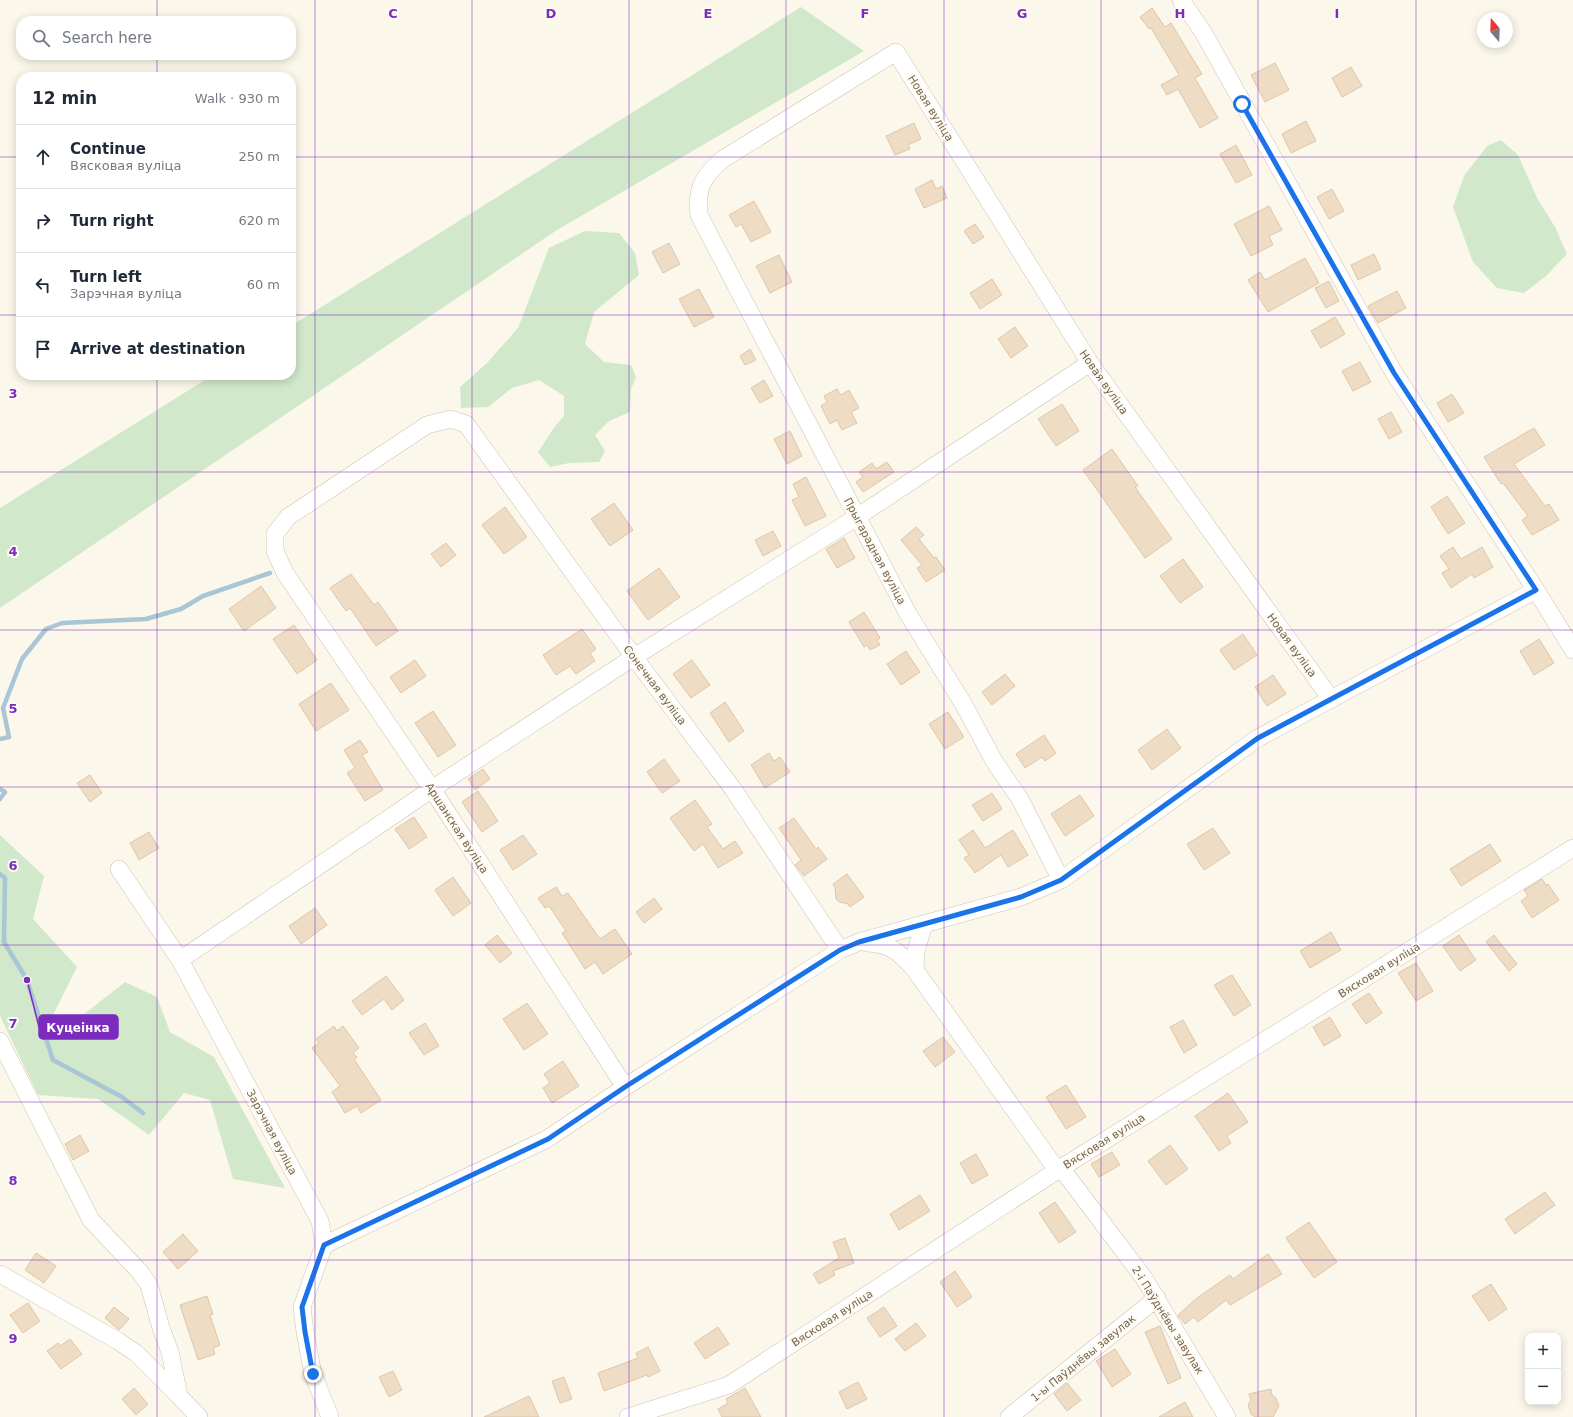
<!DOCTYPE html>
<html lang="en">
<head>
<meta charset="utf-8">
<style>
  body { margin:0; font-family:"DejaVu Sans",sans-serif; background:#f6f6f7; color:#1f2937 }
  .controls { position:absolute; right:12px; bottom:12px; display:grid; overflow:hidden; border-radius:8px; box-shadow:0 2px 10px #0003 }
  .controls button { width:36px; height:36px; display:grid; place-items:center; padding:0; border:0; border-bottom:1px solid #e0e1e3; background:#fff; color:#1f2937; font:20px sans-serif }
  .compass { position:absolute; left:1477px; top:12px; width:36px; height:36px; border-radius:50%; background:#fff; box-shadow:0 2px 10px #0003; rotate:341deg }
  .stop { position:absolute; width:12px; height:12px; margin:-9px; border:3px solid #1a73e8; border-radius:50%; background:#fff }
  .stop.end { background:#1a73e8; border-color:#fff; box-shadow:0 1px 4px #0008 }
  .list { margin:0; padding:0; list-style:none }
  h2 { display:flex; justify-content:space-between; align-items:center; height:52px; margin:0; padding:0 16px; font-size:17px }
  h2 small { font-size:13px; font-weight:400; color:#747a83 }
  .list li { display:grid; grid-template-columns:26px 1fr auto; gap:12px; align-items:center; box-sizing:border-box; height:64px; padding:0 16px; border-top:1px solid #e0e1e3 }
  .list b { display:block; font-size:15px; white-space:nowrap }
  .list p { margin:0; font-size:13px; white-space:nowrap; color:#747a83 }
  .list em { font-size:13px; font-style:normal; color:#747a83 }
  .icon { flex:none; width:22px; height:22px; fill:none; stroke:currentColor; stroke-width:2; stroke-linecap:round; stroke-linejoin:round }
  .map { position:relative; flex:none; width:1573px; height:1417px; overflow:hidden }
  .search { position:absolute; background:#fff; box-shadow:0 2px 10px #0003; left:16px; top:16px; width:280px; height:44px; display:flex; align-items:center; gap:10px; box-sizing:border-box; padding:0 14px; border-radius:16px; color:#747a83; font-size:15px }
  .panel { position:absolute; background:#fff; box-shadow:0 2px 10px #0003; left:16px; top:72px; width:280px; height:308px; border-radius:16px }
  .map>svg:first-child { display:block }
</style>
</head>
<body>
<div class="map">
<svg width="1573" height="1417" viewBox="0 0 1573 1417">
  <rect width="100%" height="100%" fill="#fbf8eb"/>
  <path fill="#d1e8ca" d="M801,7L864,51L557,230L0,608V508L213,375H291V326Z
    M1501,140L1518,155L1537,198L1555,227L1567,254L1546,276L1524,293L1497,288L1473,262L1453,207L1464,176L1487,146Z
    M585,231L619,233L635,253L639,275L594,312L585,344L604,362L631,365L636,377L631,389L630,412L609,421L595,435L605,451L599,462L569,463L550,467L538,452L553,429L564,416V396L539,380L512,388L488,407L461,408L460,387L487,363L518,328L549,248Z
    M0,835L44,876L33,919L77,967L53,1015L60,1033L125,982L157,997L170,1032L214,1057L285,1188L233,1179L210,1100L184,1093L149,1135L98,1099L38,1095L0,1016Z"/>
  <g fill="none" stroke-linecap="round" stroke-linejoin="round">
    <path stroke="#a8c6d5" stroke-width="4.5" d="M0,739L9,737L3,708L22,659L46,629L62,623L146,619L181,609L203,596L270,573
      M0,789L5,792L0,799
      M0,874L5,878L4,942L27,980L53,1060L122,1097L143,1113"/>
  </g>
  <path fill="#eedcc5" stroke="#e0c6a7" d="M1152,8L1165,27L1171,23L1202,74L1195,78L1218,118L1200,128L1178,89L1167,95L1161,85L1179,75L1151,28L1149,29L1140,17Z
    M1275,63L1289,90L1265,102L1251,75Z
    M1351,67L1362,86L1342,97L1332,78Z
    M1306,121L1316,141L1291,153L1282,134Z
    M914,123L921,139L908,145L910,149L895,155L886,136Z
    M1236,145L1252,175L1236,183L1220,154Z
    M932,180L936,189L942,186L947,198L924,208L915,189Z
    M1332,189L1344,211L1329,219L1317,197Z
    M754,201L771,232L751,242L741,224L736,227L729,215Z
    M1269,206L1282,230L1269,236L1273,245L1251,256L1234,224Z
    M975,224L984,237L973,244L964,231Z
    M669,243L680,264L663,273L652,252Z
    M1374,254L1381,269L1358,280L1351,265Z
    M779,255L792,282L770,293L756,266Z
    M1305,258L1319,283L1268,312L1248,280L1260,272L1265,280Z
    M992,279L1002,295L980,309L970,293Z
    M1329,281L1339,301L1326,308L1315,288Z
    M699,289L714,317L694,327L679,299Z
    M1397,291L1406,308L1378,323L1368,306Z
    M1335,317L1345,334L1321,348L1311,331Z
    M1015,327L1028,346L1011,358L998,339Z
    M750,349L756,360L745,365L740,356Z
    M1360,362L1371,382L1353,391L1342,371Z
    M764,380L773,396L760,403L751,388Z
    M837,389L841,395L849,390L859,408L851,412L857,423L842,430L837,420L830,424L821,406L827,402L824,396Z
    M1452,394L1464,413L1448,422L1437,403Z
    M1062,404L1079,431L1056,446L1038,419Z
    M1391,412L1402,432L1389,439L1378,419Z
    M1534,428L1545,445L1514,464L1545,506L1549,504L1559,520L1532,535L1522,520L1528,516L1503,483L1501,484L1484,457Z
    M790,431L802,456L787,464L774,439Z
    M1112,449L1138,486L1135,487L1172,539L1145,558L1083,470Z
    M887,462L894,472L863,492L856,482L863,477L859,472L872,463L876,469Z
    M806,477L826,516L805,526L792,500L799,497L793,484Z
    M1447,496L1465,523L1448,534L1431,507Z
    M614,503L633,530L610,546L591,519Z
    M505,507L527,537L504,554L482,525Z
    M916,527L924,535L919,539L934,558L936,557L945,570L926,582L917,568L922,565L901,540Z
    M773,531L781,546L763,556L755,540Z
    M844,538L855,558L837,568L826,549Z
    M446,543L456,555L441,567L431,554Z
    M1453,547L1461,559L1482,547L1493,567L1474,578L1472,574L1451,588L1442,573L1449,569L1440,556Z
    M1183,559L1203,587L1180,603L1160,576Z
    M659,568L680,597L648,620L627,591Z
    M351,574L374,605L378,602L398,631L376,646L350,608L346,611L330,588Z
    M261,586L276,608L244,631L229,609Z
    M864,612L880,638L877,640L880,645L870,650L867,645L864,647L849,622Z
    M294,625L317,660L297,674L273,639Z
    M582,629L596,649L590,653L595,661L576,674L570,666L556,675L543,655Z
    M1243,634L1257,655L1234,670L1220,650Z
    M1539,639L1554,663L1534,675L1520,651Z
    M906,651L920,672L901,685L887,664Z
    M415,660L426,676L401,693L390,677Z
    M692,660L710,685L691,698L673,674Z
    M1005,674L1015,686L992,705L982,692Z
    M1273,675L1286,694L1267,706L1255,687Z
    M331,683L349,710L316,731L299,704Z
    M725,702L744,731L729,742L710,713Z
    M433,711L456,745L438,757L415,723Z
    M948,712L964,737L945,749L929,724Z
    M1167,729L1181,748L1152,770L1138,750Z
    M1044,735L1056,753L1045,761L1042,757L1025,768L1016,754Z
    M360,740L368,752L362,755L383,790L365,801L347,773L355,768L344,750Z
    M769,753L774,761L780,757L790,772L765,788L751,765Z
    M664,759L680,781L662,793L647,772Z
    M483,769L490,779L475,790L468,779Z
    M90,775L102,793L90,802L77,783Z
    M478,791L498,821L482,832L462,802Z
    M992,793L1002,809L983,821L972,805Z
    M1080,795L1094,816L1065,836L1051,814Z
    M695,800L712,824L707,827L723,849L735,841L743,853L718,868L703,844L694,851L670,818Z
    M414,817L427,837L409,849L395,829Z
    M794,818L816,849L818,847L827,859L804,876L795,865L801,860L779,828Z
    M1213,828L1230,853L1204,870L1187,844Z
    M973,830L985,848L1013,830L1028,855L1008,867L1001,855L975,873L964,858L969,855L959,840Z
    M149,832L159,848L139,860L130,843Z
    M523,835L537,854L513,870L500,850Z
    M1490,844L1501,861L1461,886L1450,869Z
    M847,874L864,897L850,907L848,904L839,902L836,899L835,888L833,884Z
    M453,877L471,903L453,916L435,890Z
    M1542,879L1546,885L1548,884L1559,900L1532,918L1521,901L1528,896L1524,890Z
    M556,887L562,896L568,893L600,939L615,929L632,954L603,974L595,962L585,969L562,933L566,931L549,906L545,908L538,898Z
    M654,898L662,909L644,923L636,912Z
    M315,908L327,925L301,944L289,926Z
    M1331,932L1341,950L1310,968L1300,951Z
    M497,935L512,953L500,963L485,945Z
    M1459,935L1476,960L1460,971L1443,946Z
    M1494,935L1517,964L1509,971L1486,942Z
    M1416,963L1433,991L1416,1001L1398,973Z
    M1232,975L1251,1005L1234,1016L1214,985Z
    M386,976L404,1000L392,1010L384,999L362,1015L352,1001Z
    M1369,993L1382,1013L1366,1024L1352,1004Z
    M527,1003L548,1034L524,1050L503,1019Z
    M1330,1017L1341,1036L1324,1046L1313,1027Z
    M1183,1020L1197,1045L1184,1053L1170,1027Z
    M425,1023L439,1046L424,1055L409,1033Z
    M334,1026L337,1031L343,1026L359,1048L353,1053L357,1057L354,1059L381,1100L361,1113L357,1106L345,1113L332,1092L340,1086L312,1048L319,1043L316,1039Z
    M943,1037L955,1052L935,1067L923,1051Z
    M563,1061L579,1086L552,1103L543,1088L550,1083L544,1074Z
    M1066,1085L1086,1117L1066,1129L1046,1097Z
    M1228,1093L1248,1122L1227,1136L1231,1143L1219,1151L1195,1116Z
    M80,1135L89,1151L73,1160L65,1144Z
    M1170,1145L1188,1169L1166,1185L1148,1161Z
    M1112,1152L1120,1165L1099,1177L1091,1164Z
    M976,1154L988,1175L972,1184L960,1163Z
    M1545,1192L1555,1205L1515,1234L1505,1219Z
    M920,1195L930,1211L899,1230L890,1214Z
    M1055,1202L1076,1232L1059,1243L1039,1213Z
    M1309,1222L1337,1262L1314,1278L1286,1238Z
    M183,1234L198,1251L178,1269L163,1252Z
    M845,1238L854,1263L833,1271L835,1275L819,1284L813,1274L839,1258L833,1242Z
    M36,1253L56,1266L44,1283L25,1270Z
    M1268,1254L1282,1274L1230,1305L1226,1300L1198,1322L1194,1317L1185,1324L1179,1317L1178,1315L1197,1298L1230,1275L1233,1279Z
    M955,1271L972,1297L957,1307L940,1282Z
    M1491,1284L1507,1309L1489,1321L1472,1296Z
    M207,1296L213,1314L210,1315L220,1345L213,1348L215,1354L198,1360L180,1305Z
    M28,1303L40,1321L23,1333L10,1315Z
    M114,1307L129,1319L119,1330L105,1318Z
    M884,1307L897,1326L880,1337L867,1318Z
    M916,1323L926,1336L905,1351L895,1339Z
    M1160,1326L1181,1378L1168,1384L1145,1332Z
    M718,1327L729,1344L705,1359L694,1343Z
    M70,1339L82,1354L61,1369L47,1351L58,1343L60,1346Z
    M648,1347L660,1371L648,1377L647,1375L604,1391L598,1373L638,1358L636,1353Z
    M1115,1349L1131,1374L1112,1387L1096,1361Z
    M393,1371L402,1390L389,1397L379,1377Z
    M564,1377L572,1399L560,1403L552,1381Z
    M858,1382L867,1399L847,1409L839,1392Z
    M1067,1383L1081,1400L1067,1411L1054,1394Z
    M134,1388L148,1404L136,1415L122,1399Z
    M745,1388L761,1417H722L718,1409L728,1403L726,1399Z
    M1271,1389L1272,1395L1276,1398L1279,1406L1273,1417H1255L1251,1414L1248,1405L1251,1400L1249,1394Z
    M529,1396L539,1417H484Z
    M1185,1402L1193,1417H1159Z"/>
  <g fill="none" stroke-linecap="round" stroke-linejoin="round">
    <defs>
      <path id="minor" d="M1181,0L1203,32L1394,373L1536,590L1573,650
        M119,869L180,960L320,1221L324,1245L302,1307L305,1332L313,1374L330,1417
        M1061,880L1020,799L994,761L964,705L907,612L699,215C696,188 703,176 723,159L896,52L1090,363L1331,699
        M867,943C892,944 899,952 915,970L1057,1170
        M180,960L432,789L634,657L857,517L1090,363
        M915,970L916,951L924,924
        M0,1041L91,1220L140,1272L149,1285L161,1328L170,1352L179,1396L199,1417
        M625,1087L432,789L285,573L275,551V534L288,517L427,425L451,419L466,424L634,657L733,789L840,950
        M1061,1168L1144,1278L1227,1417
        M324,1245L547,1139L625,1087L840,950L859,942L1021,897L1061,880L1258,738L1536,590
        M0,1274L118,1341L136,1353L179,1396
        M628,1417L729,1385L1061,1168L1573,848
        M1009,1417L1157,1298"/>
    </defs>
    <use href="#minor" stroke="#cdc2b2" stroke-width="18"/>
    <use href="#minor" stroke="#fff" stroke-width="17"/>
  </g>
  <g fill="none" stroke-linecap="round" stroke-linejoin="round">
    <path stroke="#1a73e8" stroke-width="5" d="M313,1374L305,1332L302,1307L324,1245L548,1139L625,1087L840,950L859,942L1021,897L1061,880L1258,738L1536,590L1394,373L1242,104"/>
  </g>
  <path fill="none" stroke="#7b2cbf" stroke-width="1" stroke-opacity="0.55" d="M157,0V21M315,0V1417M472,0V1417M629,0V1417M786,0V1417M944,0V1417M1101,0V1417M1258,0V1417M1416,0V1417M157,55V77M0,157H21M291,157H1573M0,315H21M291,315H1573M157,375V1417M0,472H1573M0,630H1573M0,787H1573M0,945H1573M0,1102H1573M0,1260H1573"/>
  <g text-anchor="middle" stroke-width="4" stroke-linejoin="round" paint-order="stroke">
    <g font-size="11" fill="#756350" stroke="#fefbf2">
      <text transform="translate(931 108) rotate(58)" y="4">Новая вуліца</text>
      <text transform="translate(1104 382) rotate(55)" y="4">Новая вуліца</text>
      <text transform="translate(875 551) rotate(62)" y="4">Прыгарадная вуліца</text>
      <text transform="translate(1292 645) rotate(54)" y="4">Новая вуліца</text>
      <text transform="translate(655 685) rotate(53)" y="4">Сонечная вуліца</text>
      <text transform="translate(457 828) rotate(57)" y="4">Аршанская вуліца</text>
      <text transform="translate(1379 970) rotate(-32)" y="4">Вясковая вуліца</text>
      <text transform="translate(272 1132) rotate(62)" y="4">Зарэчная вуліца</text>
      <text transform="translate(1104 1141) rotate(-32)" y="4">Вясковая вуліца</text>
      <text transform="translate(832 1318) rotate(-33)" y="4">Вясковая вуліца</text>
      <text transform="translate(1168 1320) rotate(58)" y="4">2-і Паўднёвы завулак</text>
      <text transform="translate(1083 1358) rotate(-39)" y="4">1-ы Паўднёвы завулак</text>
    </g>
  </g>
  <g font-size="13" text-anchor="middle" font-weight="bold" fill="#7b2cbf" stroke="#fefbf2" stroke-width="4" stroke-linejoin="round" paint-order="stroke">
    <text x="393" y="18">C</text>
    <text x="551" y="18">D</text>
    <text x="708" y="18">E</text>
    <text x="865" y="18">F</text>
    <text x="1022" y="18">G</text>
    <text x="1180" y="18">H</text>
    <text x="1337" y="18">I</text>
    <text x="13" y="398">3</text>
    <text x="13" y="556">4</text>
    <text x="13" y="713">5</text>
    <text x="13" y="870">6</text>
    <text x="13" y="1028">7</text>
    <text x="13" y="1185">8</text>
    <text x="13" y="1343">9</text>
  </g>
  <path fill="none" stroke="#7b2cbf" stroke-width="1.5" d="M27 980L39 1027"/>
  <circle fill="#7b2cbf" stroke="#fefbf2" stroke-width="1.5" cx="27" cy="980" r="4"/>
  <rect fill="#7b2cbf" stroke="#7b2cbf" stroke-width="1.5" x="39" y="1015" width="79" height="24" rx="4"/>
  <g font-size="12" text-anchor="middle" font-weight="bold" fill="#fff">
    <text x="78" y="1032">Куцеінка</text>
  </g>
</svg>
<div class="controls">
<button>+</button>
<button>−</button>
</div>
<svg class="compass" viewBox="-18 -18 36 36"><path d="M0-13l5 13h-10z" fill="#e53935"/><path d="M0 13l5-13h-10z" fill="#747a83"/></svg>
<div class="stop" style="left:1242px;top:104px"></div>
<div class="stop end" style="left:313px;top:1374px"></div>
<div class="search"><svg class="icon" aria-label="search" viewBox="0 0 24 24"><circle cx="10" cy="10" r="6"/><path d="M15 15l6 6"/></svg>Search here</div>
<section class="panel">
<h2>12 min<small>Walk · 930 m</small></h2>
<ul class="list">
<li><svg class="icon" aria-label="ahead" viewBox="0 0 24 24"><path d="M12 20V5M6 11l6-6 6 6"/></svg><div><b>Continue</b><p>Вясковая вуліца</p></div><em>250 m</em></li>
<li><svg class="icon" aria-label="right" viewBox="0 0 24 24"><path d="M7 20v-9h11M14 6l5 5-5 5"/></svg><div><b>Turn right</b></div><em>620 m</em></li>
<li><svg class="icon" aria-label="left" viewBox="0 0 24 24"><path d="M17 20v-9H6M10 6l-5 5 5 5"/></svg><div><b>Turn left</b><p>Зарэчная вуліца</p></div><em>60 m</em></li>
<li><svg class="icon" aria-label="arrive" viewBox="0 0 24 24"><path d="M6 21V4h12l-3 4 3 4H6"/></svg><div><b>Arrive at destination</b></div></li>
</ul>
</section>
</div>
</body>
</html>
